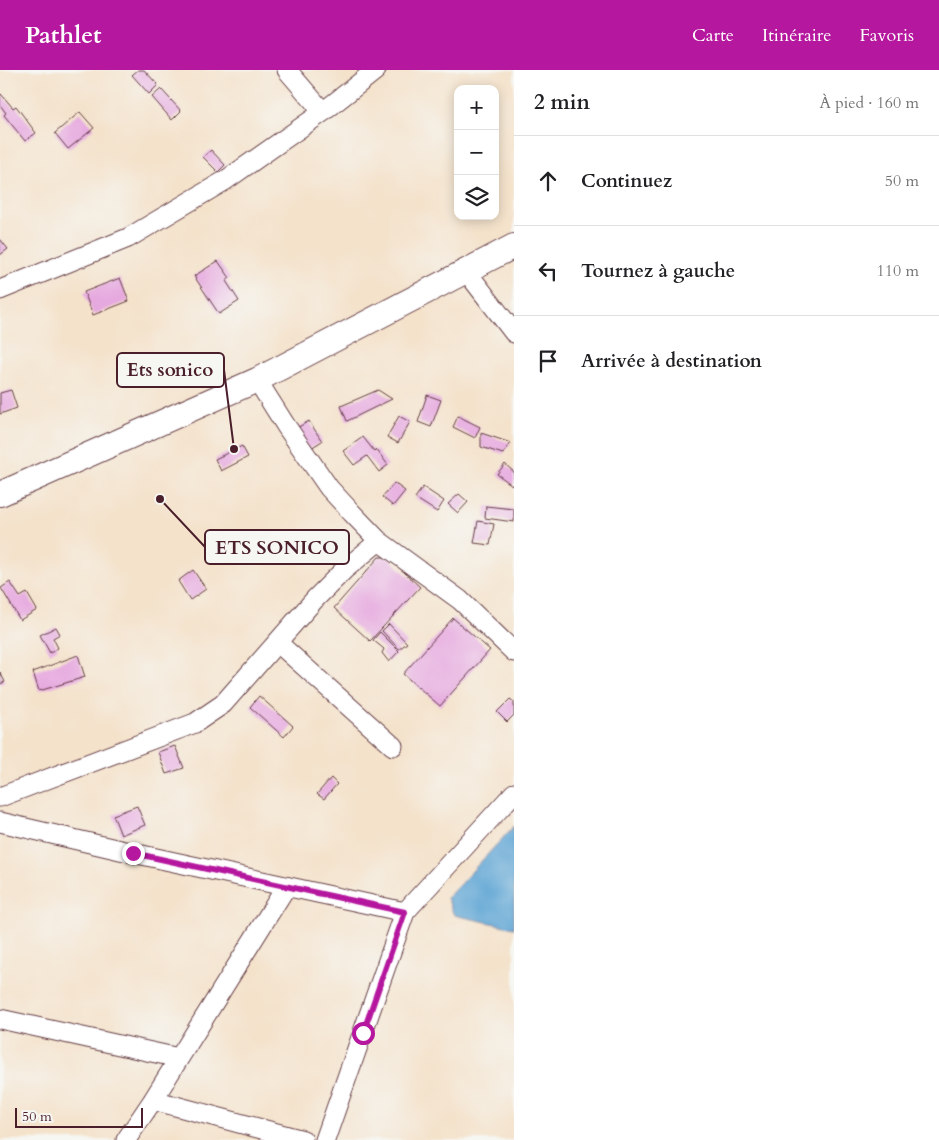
<!DOCTYPE html>
<html lang="fr">
<head>
<meta charset="utf-8">
<style>
  body { margin:0; font-family:Cardo,serif; background:#f2f2f2; color:#202124 }
  .controls { position:absolute; right:15px; top:15px; display:grid; overflow:hidden; border-radius:10px; box-shadow:0 2px 12px #0003 }
  .controls button { width:45px; height:45px; display:grid; place-items:center; padding:0; border:0; border-bottom:1px solid #e0e0e0; background:#fff; color:#202124; font:25px sans-serif }
  .scale { position:absolute; left:15px; bottom:12px; width:128px; box-sizing:border-box; padding-left:5px; border:2px solid #4a1f2b; border-top:0; font-size:14px; line-height:18px; white-space:nowrap; color:#4a1f2b; -webkit-text-stroke:4px #f6f6f2; paint-order:stroke }
  .stop { position:absolute; width:15px; height:15px; margin:-11px; border:4px solid #b5179e; border-radius:50%; background:#fff }
  .stop.end { background:#b5179e; border-color:#fff; box-shadow:0 1px 5px #0008 }
  .list { margin:0; padding:0; list-style:none }
  h2 { display:flex; justify-content:space-between; align-items:center; height:65px; margin:0; padding:0 20px; font-size:21px }
  h2 small { font-size:16px; font-weight:400; color:#757577 }
  .list li { display:grid; grid-template-columns:32px 1fr auto; gap:15px; align-items:center; box-sizing:border-box; height:90px; padding:0 20px; border-top:1px solid #e0e0e0 }
  .list b { display:block; font-size:19px; white-space:nowrap }
  .list em { font-size:16px; font-style:normal; color:#757577 }
  .icon { flex:none; width:28px; height:28px; fill:none; stroke:currentColor; stroke-width:2; stroke-linecap:round; stroke-linejoin:round }
  .map { position:relative; flex:none; width:514px; height:1070px; overflow:hidden }
  header { display:flex; align-items:center; gap:30px; box-sizing:border-box; height:70px; padding:0 25px; background:#b5179e; color:#fff }
  header strong { font-size:24px }
  nav { display:flex; gap:28px; margin-inline-start:auto; font-size:18px }
  main { display:flex }
  aside { flex:1; background:#fff }
  .map>svg:first-child { display:block }
</style>
</head>
<body>
<header>
<strong>Pathlet</strong>
<nav><a>Carte</a><a>Itinéraire</a><a>Favoris</a></nav>
</header>
<main>
<div class="map">
<svg width="514" height="1070" viewBox="0 0 514 1070">
  <rect width="100%" height="100%" fill="#f6f6f2"/>
  <filter id="ink" filterUnits="userSpaceOnUse"><feTurbulence type="fractalNoise" baseFrequency=".02" numOctaves="2"/><feDisplacementMap in="SourceGraphic" scale="10" xChannelSelector="R" yChannelSelector="G"/><feConvolveMatrix kernelMatrix="1 2 1 2 8 2 1 2 1" color-interpolation-filters="sRGB"/></filter>
  <filter id="wash" filterUnits="userSpaceOnUse"><feTurbulence type="fractalNoise" baseFrequency=".0096" numOctaves="4" result="noise"/><feDisplacementMap in="SourceGraphic" scale="20" xChannelSelector="R" yChannelSelector="G"/><feGaussianBlur stdDeviation="1.12" result="paint"/><feColorMatrix in="noise" values="0 0 0 0 0 0 0 0 0 0 0 0 0 0 0 0 0 1.4 0 .05"/><feComposite in="paint" operator="in"/></filter>
  <g filter="url(#wash)">
    <rect width="100%" height="100%" fill="#f4e2cb"/>
    <path fill="#5da4d4" stroke="#546280" d="M514,756V858L454,845L447,828Z"/>
    <g id="blocks">
      <path fill="#e6a9df" d="M138,0H144L158,15L149,24L132,5Z
        M161,19L181,41L172,50L152,27Z
        M1,24L13,38L16,36L36,63L25,71L4,45L6,43L0,35V25Z
        M80,42L94,58L68,79L55,63Z
        M211,80L225,95L218,102L203,87Z
        M0,169L8,179L0,185Z
        M218,191L230,208L226,211L239,231L219,244L194,206Z
        M120,208L129,231L93,245L84,222Z
        M11,320L17,338L0,344V323Z
        M378,320L392,329L347,351L341,336Z
        M427,325L441,330L431,357L418,352Z
        M399,346L410,352L398,373L387,367Z
        M458,346L480,357L475,368L453,357Z
        M309,351L322,371L308,380L295,359Z
        M481,363L511,373L503,384L481,377Z
        M363,367L374,381L376,379L388,395L379,402L367,386L354,395L343,381Z
        M242,376L248,387L221,401L215,389Z
        M505,394L514,402V413L512,415L497,404Z
        M394,413L405,421L393,436L382,427Z
        M423,417L444,431L437,442L415,428Z
        M459,424L468,432L458,443L448,434Z
        M486,436L514,439V452L485,448Z
        M478,451L494,454L490,475L474,473Z
        M379,487H388L420,517L370,571L334,538Z
        M193,500L206,519L190,530L178,511Z
        M10,512L20,527L27,523L37,540L20,550L1,518Z
        M453,548L490,580L440,636L403,604Z
        M389,554L407,573L399,579L382,561Z
        M56,557L60,564L53,568L58,578L50,583L40,565Z
        M380,562L399,581L389,592L382,583L384,579L373,570Z
        M78,585L85,607L39,621L33,602Z
        M0,602L5,612L0,614Z
        M259,626L293,656L284,667L250,637Z
        M510,629L514,632V645L507,652L497,642Z
        M175,676L184,698L166,704L158,682Z
        M331,708L337,714L324,729L317,724Z
        M137,736L145,755L121,765L113,745Z"/>
    </g>
  </g>
  <g filter="url(#ink)">
    <use href="#blocks" fill-opacity="0" stroke="#643c43" stroke-width="1"/>
    <g fill="none" stroke-linecap="round" stroke-linejoin="round">
      <defs>
        <path id="minor" d="M287,0L323,42
          M467,202L514,263
          M0,220L128,168L226,110L323,42L376,0
          M257,310L286,356L329,418L352,443L379,471L460,530L514,582
          M278,573L393,676
          M0,727L195,653L223,634L315,529L344,500L379,471
          M0,752L133,783L405,842
          M0,949L179,988
          M153,1030L303,1070
          M126,1070L153,1030L286,817
          M325,1070L405,842L514,723"/>
        <path id="tertiary" d="M0,424L257,310L514,176"/>
      </defs>
      <use href="#minor" stroke="#643c43" stroke-width="21"/>
      <use href="#tertiary" stroke="#643c43" stroke-width="26"/>
      <use href="#minor" stroke="#fff" stroke-width="19"/>
      <use href="#tertiary" stroke="#fff" stroke-width="24"/>
    </g>
  </g>
  <g fill="none" stroke-linecap="round" stroke-linejoin="round" filter="url(#ink)">
    <path stroke="#b5179e" stroke-width="6" d="M133,783L405,842L363,963"/>
  </g>
  <path fill="none" stroke="#4a1f2b" stroke-width="2" d="M234 379L224 300M160 429L205 477"/>
  <g fill="#4a1f2b" stroke="#f6f6f2" stroke-width="2">
    <circle cx="234" cy="379" r="5"/>
    <circle cx="160" cy="429" r="5"/>
  </g>
  <g fill="#f6f6f2" stroke="#4a1f2b" stroke-width="2">
    <rect x="117" y="283" width="107" height="34" rx="5"/>
    <rect x="205" y="460" width="144" height="34" rx="5"/>
  </g>
  <g font-size="19" text-anchor="middle" font-weight="bold" fill="#4a1f2b">
    <text x="170" y="306">Ets sonico</text>
    <text x="277" y="484">ETS SONICO</text>
  </g>
</svg>
<div class="controls">
<button>+</button>
<button>−</button>
<button><svg class="icon" aria-label="layers" viewBox="0 0 24 24"><path d="M12 4l9 5-9 5-9-5zM3 14l9 5 9-5"/></svg></button>
</div>
<div class="scale">50 m</div>
<div class="stop" style="left:363px;top:963px"></div>
<div class="stop end" style="left:133px;top:783px"></div>
</div>
<aside>
<h2>2 min<small>À pied · 160 m</small></h2>
<ul class="list">
<li><svg class="icon" aria-label="ahead" viewBox="0 0 24 24"><path d="M12 20V5M6 11l6-6 6 6"/></svg><div><b>Continuez</b></div><em>50 m</em></li>
<li><svg class="icon" aria-label="left" viewBox="0 0 24 24"><path d="M17 20v-9H6M10 6l-5 5 5 5"/></svg><div><b>Tournez à gauche</b></div><em>110 m</em></li>
<li><svg class="icon" aria-label="arrive" viewBox="0 0 24 24"><path d="M6 21V4h12l-3 4 3 4H6"/></svg><div><b>Arrivée à destination</b></div></li>
</ul>
</aside>
</main>
</body>
</html>
